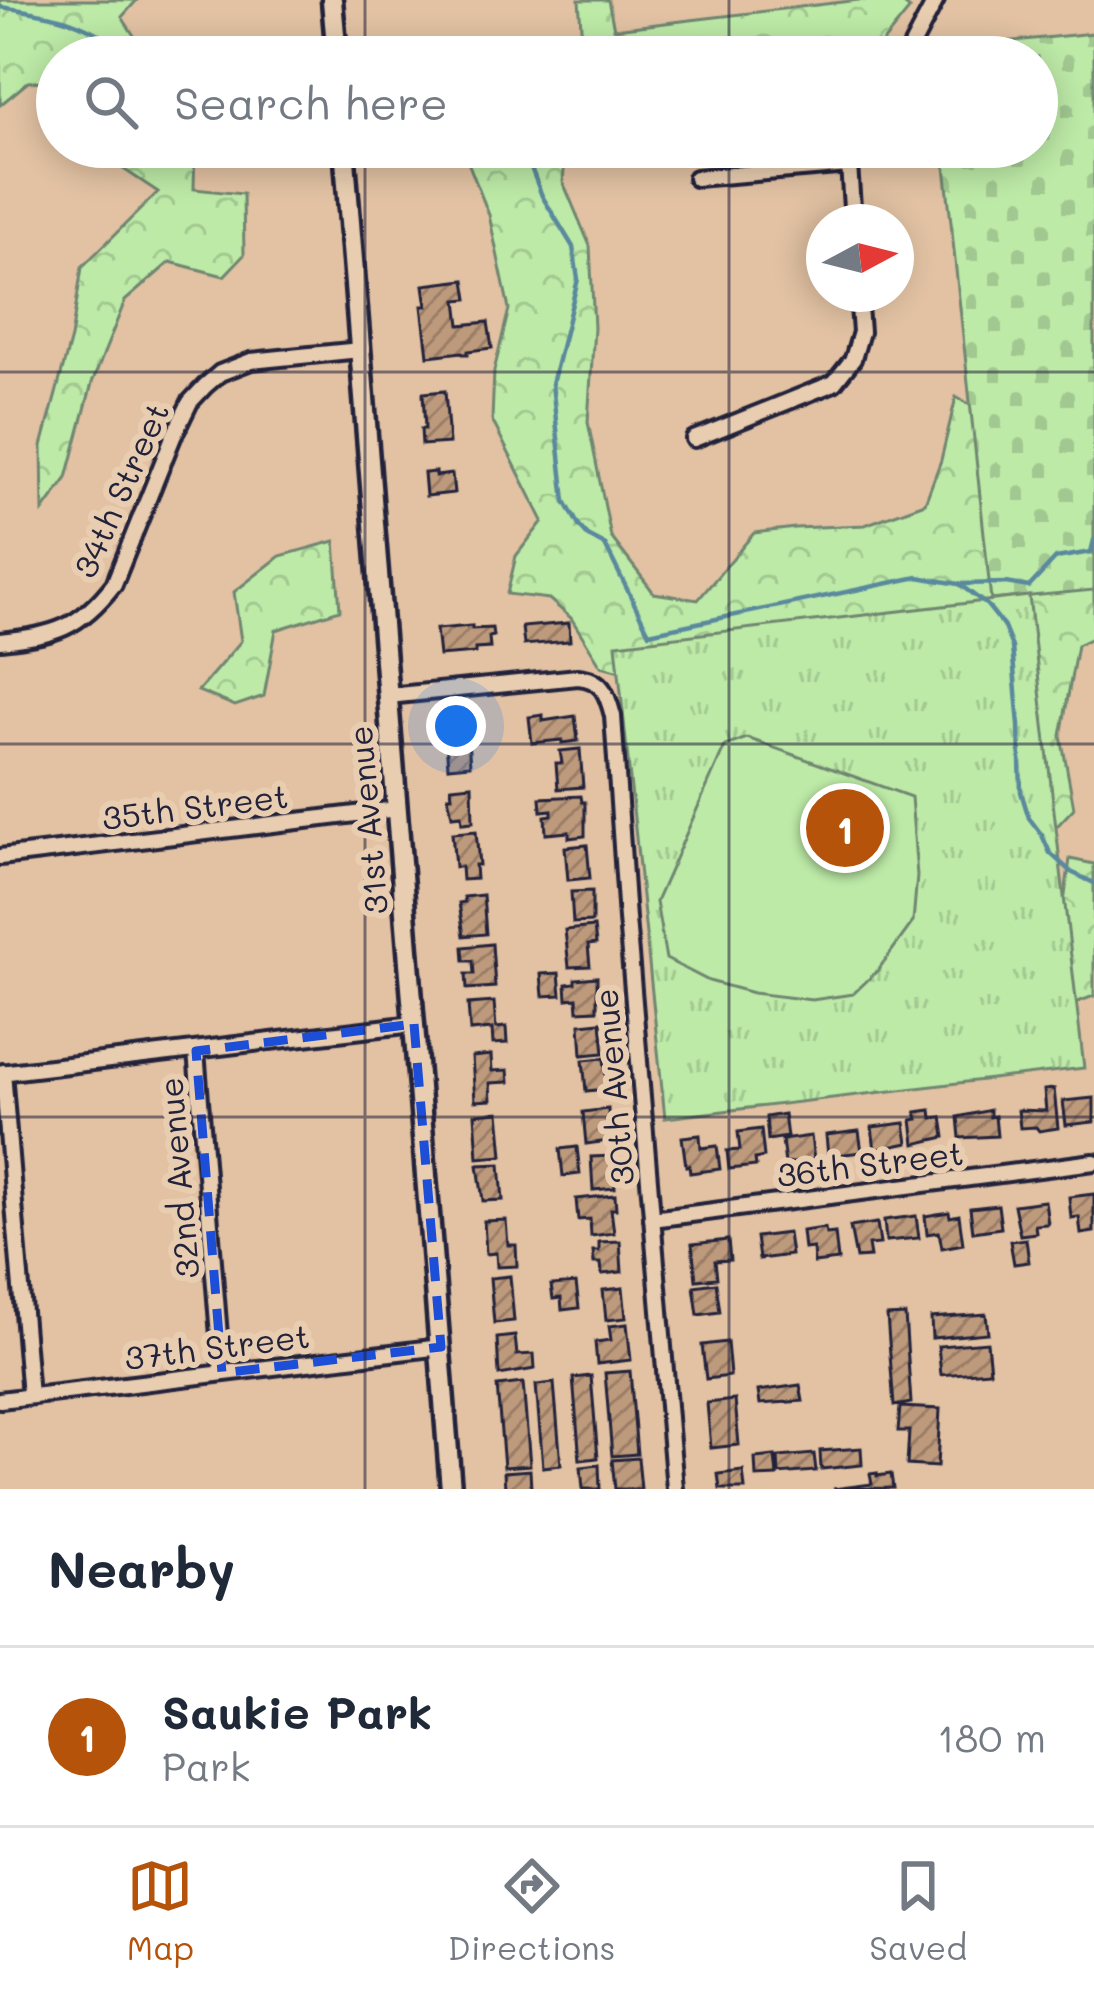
<!DOCTYPE html>
<html lang="en">
<head>
<meta charset="utf-8">
<style>
  body { margin:0; font-family:Mali,sans-serif; background:#f2f2f3; color:#1f2937 }
  .compass { position:absolute; left:806px; top:204px; width:108px; height:108px; border-radius:50%; background:#fff; box-shadow:0 6px 30px #0003; rotate:83deg }
  .you { position:absolute; left:456px; top:726px; width:42px; height:42px; margin:-30px; border:9px solid #fff; border-radius:50%; background:#1a73e8; box-shadow:0 0 0 18px #1a73e833 }
  .badge { display:grid; place-items:center; width:78px; height:78px; border-radius:50%; background:#b45309; color:#fff; font-size:39px; font-weight:700 }
  .pin { position:absolute; translate:-50% -50%; border:6px solid #fff; box-shadow:0 3px 12px #0006 }
  .list { margin:0; padding:0; list-style:none }
  h2 { display:flex; justify-content:space-between; align-items:center; height:156px; margin:0; padding:0 48px; font-size:51px }
  h2 small { font-size:39px; font-weight:400; color:#747a83 }
  .list li { display:grid; grid-template-columns:78px 1fr auto; gap:36px; align-items:center; box-sizing:border-box; height:180px; padding:0 48px; border-top:3px solid #e0e1e3 }
  .list b { display:block; font-size:45px; white-space:nowrap }
  .list p { margin:0; font-size:39px; white-space:nowrap; color:#747a83 }
  .list em { font-size:39px; font-style:normal; color:#747a83 }
  .icon { flex:none; width:66px; height:66px; fill:none; stroke:currentColor; stroke-width:2; stroke-linecap:round; stroke-linejoin:round }
  .map { position:relative; flex:none; width:1094px; height:1489px; overflow:hidden }
  .search { position:absolute; background:#fff; box-shadow:0 6px 30px #0003; left:36px; right:36px; top:36px; height:132px; display:flex; align-items:center; gap:30px; box-sizing:border-box; padding:0 42px; border-radius:66px; color:#747a83; font-size:45px }
  .sheet { height:336px; background:#fff }
  nav { display:flex; justify-content:space-around; align-items:center; box-sizing:border-box; height:168px; border-top:3px solid #e0e1e3; background:#fff; font-size:33px; color:#747a83 }
  nav a { display:grid; justify-items:center; gap:6px }
  nav .on { color:#b45309 }
  .map>svg:first-child { display:block }
</style>
</head>
<body>
<div class="map">
<svg width="1094" height="1489" viewBox="0 0 1094 1489">
  <defs>
    <pattern id="forest-crowns" width="20" height="18" patternUnits="userSpaceOnUse" patternTransform="scale(3)"><rect width="20" height="18" fill="#bdeaa7"/><path d="M2 6a3 3 0 1 1 6 0M12 15a3 3 0 1 1 6 0" fill="none" stroke="#a2c891"/></pattern>
    <pattern id="cemetery-stones" width="16" height="16" patternUnits="userSpaceOnUse" patternTransform="scale(3)"><rect width="16" height="16" fill="#bdeaa7"/><path d="M2 7V4a2 2 0 0 1 4 0v3zM10 15v-3a2 2 0 0 1 4 0v3z" fill="#a2c891"/></pattern>
    <pattern id="park-tufts" width="24" height="20" patternUnits="userSpaceOnUse" patternTransform="scale(3)"><rect width="24" height="20" fill="#bdeaa7"/><path d="M3 7l-1-3M5 7V3M7 7l1-3M15 17l-1-3M17 17v-4M19 17l1-3" fill="none" stroke="#a2c891"/></pattern>
    <pattern id="building-hatch" width="6" height="6" patternUnits="userSpaceOnUse" patternTransform="scale(3)"><rect width="6" height="6" fill="#be9a7b"/><path d="M-1 1l2-2M0 6l6-6M5 7l2-2" fill="none" stroke="#9a7d66"/></pattern>
  </defs>
  <rect width="100%" height="100%" fill="#e2c2a3"/>
  <filter id="ink" filterUnits="userSpaceOnUse"><feTurbulence type="fractalNoise" baseFrequency=".00833" numOctaves="2"/><feDisplacementMap in="SourceGraphic" scale="24" xChannelSelector="R" yChannelSelector="G"/><feConvolveMatrix kernelMatrix="1 2 1 2 8 2 1 2 1" color-interpolation-filters="sRGB"/></filter>
  <g filter="url(#ink)">
    <path fill="url(#forest-crowns)" stroke="#708671" stroke-width="3" d="M0,0H137L122,17L142,48L162,57H57V80L28,82L0,105Z
      M579,0H608L614,29L859,0H899L910,9L875,52L788,54L782,57H575L583,54Z
      M104,147H195L194,189L243,194L244,255L224,276L170,262L125,301L92,383L67,478L43,511L42,446L71,338L82,267L158,192L122,168Z
      M465,147H566L563,182L590,246L594,328L588,422L611,537L654,593L698,600L754,533L795,528L865,525L925,503L941,460L956,397L1094,477V637L1077,645L1061,736L1074,808L1027,858L635,675L601,666L571,618L549,599L507,594L516,556L543,521L492,420L494,371L509,309L489,215L464,152Z
      M335,541L340,610L276,630L264,696L235,706L198,691L241,641L234,592L280,556Z
      M1070,859L1094,864V996L1062,1008L1058,946Z"/>
    <path fill="url(#cemetery-stones)" stroke="#708671" stroke-width="3" d="M1094,33V590L991,600L943,147H1037V57H934L933,49Z"/>
    <path fill="url(#park-tufts)" stroke="#708671" stroke-width="3" d="M1029,596L1084,1068L665,1118L616,644Z"/>
    <path fill="#bdeaa7" stroke="#708671" stroke-width="3" d="M747,738L911,797L917,876L913,922L878,970L853,994L812,1000L753,993L709,981L666,959L656,902L725,746Z"/>
    <g fill="none" stroke-linecap="round" stroke-linejoin="round">
      <path stroke="#5a899d" stroke-width="4.5" d="M0,7C60,15 85,21 134,57
        M523,147L542,196L573,247L578,279L552,384L565,501L579,526L588,536L605,545L649,633L918,577L959,584L987,605L1003,625L1012,647L1019,725L1021,792L1029,818L1042,835L1050,853L1071,872L1094,883
        M960,584L1006,583L1029,587L1056,558L1091,552L1094,540"/>
    </g>
    <path fill="url(#building-hatch)" stroke="#22223b" stroke-width="3" d="M465,280L468,299L457,300L460,325L488,322L492,348L468,351V354H463L462,352L428,356L422,306H427L424,285Z
      M445,391L449,443L422,445L421,429H425L423,393Z
      M436,472V476L452,474L454,493L426,496L424,473Z
      M569,623L570,641L524,645L522,627Z
      M472,626V629L492,628L493,636L489,637L490,648L475,649V653L439,656L436,629Z
      M543,715V721L575,716L578,741L562,743V740L532,743L529,717Z
      M467,727L470,765L448,767L445,729Z
      M580,749L583,787L558,789L556,763H562L560,751Z
      M472,785L473,822L462,823L461,815L452,816L448,796H452L451,787Z
      M581,796L582,802H585V836L569,838V832L546,834L545,816L552,815V810L541,811L540,798Z
      M476,831L479,865H475L476,879L462,880L461,867H455L452,833Z
      M587,845L590,878L568,880L565,847Z
      M592,891V922L573,923L571,892Z
      M483,895L486,934L464,936L459,903L465,902L464,897Z
      M594,927L596,944L588,945L590,966L569,967L565,930Z
      M492,944L495,987L467,989L466,974H474L473,961H464L463,947Z
      M559,973L561,995L543,996L541,974Z
      M597,977V1010L578,1011L577,998L567,999L566,984L575,983V979Z
      M494,1002L496,1028L506,1027L507,1043L493,1044L492,1029L470,1031L468,1004Z
      M601,1022L604,1053L582,1055L580,1024Z
      M491,1055L492,1071L508,1070L509,1082L490,1083L491,1100L475,1101L472,1057Z
      M604,1058L607,1089L586,1091L583,1060Z
      M1054,1089L1058,1128L1039,1131L1036,1127L1020,1128L1018,1110L1046,1111L1044,1090Z
      M1094,1098V1122L1066,1125L1063,1101Z
      M608,1109L609,1141L586,1144L583,1112Z
      M931,1110L932,1118L942,1117L945,1137L915,1144L912,1120L918,1119L916,1112Z
      M990,1110V1117L995,1116L997,1136L960,1138L958,1117Z
      M499,1112L503,1156L478,1158L475,1114Z
      M784,1114L787,1137L768,1140L766,1117Z
      M905,1123L908,1143L875,1150L872,1127Z
      M761,1129L764,1157L755,1159L756,1166L729,1169L727,1151L740,1150L738,1132Z
      M859,1131L862,1152L828,1156L826,1135Z
      M700,1135L701,1148L717,1146L720,1169L690,1173L689,1165L686,1166L682,1137Z
      M811,1136L814,1160L785,1164L782,1140Z
      M577,1147L580,1174L563,1176L560,1149Z
      M614,1156L615,1188L593,1190L591,1157Z
      M500,1164L503,1200L483,1201L478,1165Z
      M1094,1194V1232L1081,1234L1079,1217L1071,1218L1069,1197Z
      M615,1195L616,1209H611L614,1233L591,1236L590,1219L578,1220L576,1199Z
      M1045,1201L1048,1224L1035,1225L1036,1233L1020,1235L1014,1205Z
      M998,1205L1001,1228L973,1232L970,1208Z
      M949,1212L950,1217L959,1215L963,1244L942,1248L939,1232L927,1234L925,1216Z
      M916,1216L919,1238L886,1241L884,1220Z
      M506,1220L508,1245H516L517,1266L497,1267L496,1253L486,1254L484,1221Z
      M877,1223L880,1244L868,1245L870,1257L856,1258L850,1227Z
      M825,1228L826,1234L835,1233L838,1260L814,1263L813,1248L804,1249L802,1231Z
      M788,1233L791,1255L759,1259L756,1237Z
      M1026,1239L1029,1262L1014,1264L1010,1241Z
      M728,1240L730,1260L715,1261L717,1278L696,1280L692,1244Z
      M620,1241L622,1272L602,1274L601,1263H594L593,1251H599V1242Z
      M510,1276L514,1321L494,1323L490,1278Z
      M576,1283L579,1308L562,1310L561,1298L553,1299L551,1285Z
      M716,1283L720,1312L698,1315L694,1286Z
      M623,1288L626,1318L606,1320L603,1290Z
      M986,1314L988,1333L932,1338L931,1318Z
      M905,1315L911,1403L894,1406L887,1316Z
      M627,1324L631,1360L597,1364L595,1342L611,1340L609,1326Z
      M515,1336L517,1355L534,1354L535,1369L499,1375L497,1338Z
      M727,1342L730,1376L706,1379L702,1345Z
      M987,1342L990,1371L941,1375L938,1346Z
      M630,1371L637,1454L612,1456L605,1373Z
      M591,1376L598,1458L580,1460L573,1378Z
      M523,1383L530,1465L504,1467L497,1386Z
      M554,1383L561,1465L543,1467L536,1385Z
      M800,1385L803,1401L760,1404L758,1391Z
      M735,1400L739,1445L711,1448L707,1403Z
      M900,1407L940,1409L937,1467L907,1465L909,1431H898Z
      M861,1448L862,1465L821,1469L820,1451Z
      M814,1454L816,1471L779,1474L778,1457Z
      M775,1456L777,1476L756,1477L755,1458Z
      M638,1458L641,1489H615L612,1460Z
      M599,1465L600,1489H583L581,1467Z
      M530,1470L531,1489H505L504,1472Z
      M743,1471L745,1489H720L718,1474Z
      M877,1473V1476L891,1474L893,1488L833,1489L872,1484L870,1474Z"/>
    <g fill="none" stroke-linecap="round" stroke-linejoin="round">
      <defs>
        <path id="street" d="M906,57L936,0
          M849,165L853,222
          M849,165L858,147
          M696,178L849,165
          M694,439L834,383L853,359L861,332L858,294
          M0,641C55,635 79,629 114,584L173,437L190,402L205,386L220,373L251,361L360,350
          M388,696L578,677C602,679 607,693 613,716L627,919L675,1489
          M0,857L397,809
          M196,1051L222,1373
          M3,1072L30,1396
          M0,1073L414,1024
          M652,1219L1094,1162
          M0,1400L441,1347"/>
        <path id="secondary" d="M332,0L337,57
          M344,147L451,1489"/>
      </defs>
      <use href="#street" stroke="#22223b" stroke-width="22"/>
      <use href="#secondary" stroke="#22223b" stroke-width="27"/>
      <use href="#street" stroke="#e8cdb0" stroke-width="14"/>
      <use href="#secondary" stroke="#e8cdb0" stroke-width="18"/>
    </g>
  </g>
  <path fill="none" stroke="#1d4ed8" stroke-width="9" stroke-dasharray="24 15" stroke-linejoin="round" d="M414,1024L441,1347L222,1373L196,1051Z"/>
  <path fill="none" stroke="#22223b" stroke-width="3" stroke-opacity="0.55" d="M365,0V57M729,0V57M365,147V1489M729,147V1489M0,372H1094M0,744H1094M0,1117H1094"/>
  <g text-anchor="middle" stroke-width="12" stroke-linejoin="round" paint-order="stroke">
    <g font-size="33" fill="#22223b" stroke="#e8cdb0">
      <text transform="translate(121 490) rotate(-66)" y="12">34th Street</text>
      <text transform="translate(195 807) rotate(-7)" y="12">35th Street</text>
      <text transform="translate(368 820) rotate(-95)" y="12">31st Avenue</text>
      <text transform="translate(614 1087) rotate(-95)" y="12">30th Avenue</text>
      <text transform="translate(870 1164) rotate(-7)" y="12">36th Street</text>
      <text transform="translate(179 1178) rotate(-95)" y="12">32nd Avenue</text>
      <text transform="translate(217 1347) rotate(-7)" y="12">37th Street</text>
    </g>
  </g>
</svg>
<svg class="compass" viewBox="-18 -18 36 36"><path d="M0-13l5 13h-10z" fill="#e53935"/><path d="M0 13l5-13h-10z" fill="#747a83"/></svg>
<div class="you"></div>
<div class="pin badge" style="left:845px;top:828px">1</div>
<div class="search"><svg class="icon" aria-label="search" viewBox="0 0 24 24"><circle cx="10" cy="10" r="6"/><path d="M15 15l6 6"/></svg>Search here</div>
</div>
<section class="sheet">
<h2>Nearby<small></small></h2>
<ul class="list">
<li><span class="badge">1</span><div><b>Saukie Park</b><p>Park</p></div><em>180 m</em></li>
</ul>
</section>
<nav>
<a class="on"><svg class="icon" aria-label="map" viewBox="0 0 24 24"><path d="M3 6l6-2 6 2 6-2v14l-6 2-6-2-6 2zM9 4v14M15 6v14"/></svg>Map</a>
<a><svg class="icon" aria-label="directions" viewBox="0 0 24 24"><path d="M12 3l9 9-9 9-9-9zM9 14v-3h6M13 9l2 2-2 2"/></svg>Directions</a>
<a><svg class="icon" aria-label="saved" viewBox="0 0 24 24"><path d="M7 4h10v16l-5-4-5 4z"/></svg>Saved</a>
</nav>
</body>
</html>
